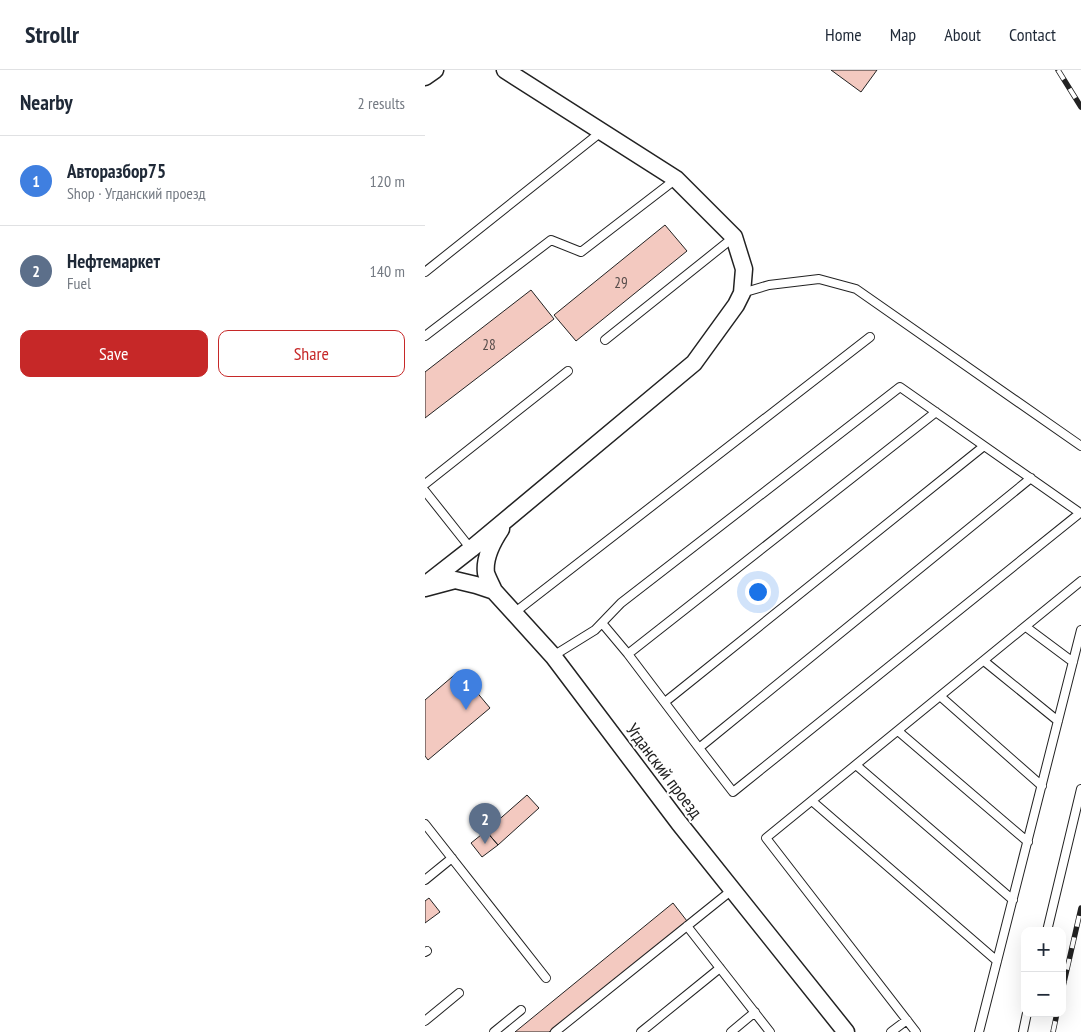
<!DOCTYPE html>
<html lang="en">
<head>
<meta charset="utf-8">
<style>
  body { margin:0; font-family:"PT Sans Narrow",sans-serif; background:#f2f2f3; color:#1f2937 }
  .controls { position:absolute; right:15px; bottom:15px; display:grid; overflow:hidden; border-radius:10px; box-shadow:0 5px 20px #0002 }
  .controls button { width:45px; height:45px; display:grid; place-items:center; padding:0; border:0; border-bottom:1px solid #e0e1e3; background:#fff; color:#1f2937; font:25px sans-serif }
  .you { position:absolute; left:332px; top:521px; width:18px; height:18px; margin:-12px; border:4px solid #fff; border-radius:50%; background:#1a73e8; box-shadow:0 0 0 8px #1a73e833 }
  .badge { display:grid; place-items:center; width:32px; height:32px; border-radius:50%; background:#c62828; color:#fff; font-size:16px; font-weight:700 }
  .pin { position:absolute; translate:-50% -41px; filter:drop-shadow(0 1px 2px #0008) }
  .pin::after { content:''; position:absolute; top:26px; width:18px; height:15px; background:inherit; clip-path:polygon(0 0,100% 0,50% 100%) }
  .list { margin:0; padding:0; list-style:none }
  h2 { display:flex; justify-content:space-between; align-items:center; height:65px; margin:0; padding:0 20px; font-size:21px }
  h2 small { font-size:16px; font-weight:400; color:#747a83 }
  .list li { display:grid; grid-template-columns:32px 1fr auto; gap:15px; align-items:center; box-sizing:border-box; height:90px; padding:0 20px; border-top:1px solid #e0e1e3 }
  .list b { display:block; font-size:19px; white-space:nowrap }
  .list p { margin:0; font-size:16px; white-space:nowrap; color:#747a83 }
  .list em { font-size:16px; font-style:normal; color:#747a83 }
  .actions { display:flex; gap:10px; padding:15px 20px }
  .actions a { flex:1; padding:11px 0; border:1px solid #c62828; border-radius:10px; text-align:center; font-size:18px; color:#c62828 }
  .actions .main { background:#c62828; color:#fff }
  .map { position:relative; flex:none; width:656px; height:962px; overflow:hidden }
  header { display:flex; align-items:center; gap:30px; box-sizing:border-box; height:70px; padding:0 25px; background:#fff; border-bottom:1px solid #e0e1e3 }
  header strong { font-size:24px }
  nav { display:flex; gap:28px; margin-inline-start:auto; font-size:18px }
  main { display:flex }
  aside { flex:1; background:#fff }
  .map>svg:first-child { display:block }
</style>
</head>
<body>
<header>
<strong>Strollr</strong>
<nav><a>Home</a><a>Map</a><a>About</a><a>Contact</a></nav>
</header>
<main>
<aside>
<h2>Nearby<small>2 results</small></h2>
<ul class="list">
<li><span class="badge" style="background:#3f7fe0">1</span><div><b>Авторазбор75</b><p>Shop · Угданский проезд</p></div><em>120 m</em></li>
<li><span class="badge" style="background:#5c6f8a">2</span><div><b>Нефтемаркет</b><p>Fuel</p></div><em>140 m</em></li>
</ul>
<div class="actions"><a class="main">Save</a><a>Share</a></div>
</aside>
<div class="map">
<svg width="656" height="962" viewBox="0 0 656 962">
  <rect width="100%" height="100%" fill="#fff"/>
  <path fill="#f3c9c0" stroke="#222" d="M406,0H452L436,22Z
    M240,155L262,181L151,271L129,245Z
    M106,220L129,249L0,348V302Z
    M34,601L65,638L3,690L0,686V630Z
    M102,725L114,738L73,775L61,761Z
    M61,761L73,775L57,787L46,773Z
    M4,828L15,842L0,853V831Z
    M248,833L262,851L124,962H90Z"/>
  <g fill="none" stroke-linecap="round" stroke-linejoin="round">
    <defs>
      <path id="lane" d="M0,202L176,62
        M317,223L344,215L394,209L431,219L656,376
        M0,266L126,170L156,182L251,109
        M180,270L309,167
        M0,414L143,301
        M0,421L46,479
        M89,543L445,267
        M177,553L203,584
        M601,557L648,592
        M128,586L170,560L196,533L475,317L655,443L308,722L274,678L606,408
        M559,591L633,651
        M515,626L617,716
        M240,632L559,376
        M473,661L603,772
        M274,678L203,584L511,342
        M431,695L588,830
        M387,731L572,891
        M0,754L121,908
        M0,810L27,788
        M262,856L345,962
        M622,861L656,719
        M0,882L2,881
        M0,951L34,923
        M69,962L96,940
        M130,962L307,820
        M216,962L295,898
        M306,962L330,942
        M466,962L482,950
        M491,962L341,768L656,511
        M554,962L656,560
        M598,962L602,943"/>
      <path id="street" d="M0,7L10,0
        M0,515L46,479L269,293L311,235L317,223L319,199L309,167L251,109L80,0
        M0,518L30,510L51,515L69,521L128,586L254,753L421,962
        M69,521C67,516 63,509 61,503C59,488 68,471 76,459"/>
    </defs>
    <use href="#lane" stroke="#222" stroke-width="10"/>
    <use href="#street" stroke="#222" stroke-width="19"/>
    <use href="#lane" stroke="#fff" stroke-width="8"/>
    <use href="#street" stroke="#fff" stroke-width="16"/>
    <defs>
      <path id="rail" d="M633,0L656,37
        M637,921L656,838
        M628,962L632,943"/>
    </defs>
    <use href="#rail" stroke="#222" stroke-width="5.5"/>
    <use href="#rail" stroke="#fff" stroke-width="4" stroke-dasharray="11" stroke-linecap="butt"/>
  </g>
  <g text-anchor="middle" stroke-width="4" stroke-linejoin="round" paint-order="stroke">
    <g font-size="15" fill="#564c4a">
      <text x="196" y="218">29</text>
      <text x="64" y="280">28</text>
    </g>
    <g font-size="18" fill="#222" stroke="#fff">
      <text transform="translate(239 701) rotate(53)" y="6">Угданский проезд</text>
    </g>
  </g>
</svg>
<div class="controls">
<button>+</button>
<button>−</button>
</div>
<div class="you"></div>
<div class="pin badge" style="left:41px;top:640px;background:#3f7fe0">1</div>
<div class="pin badge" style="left:60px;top:774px;background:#5c6f8a">2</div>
</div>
</main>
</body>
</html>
